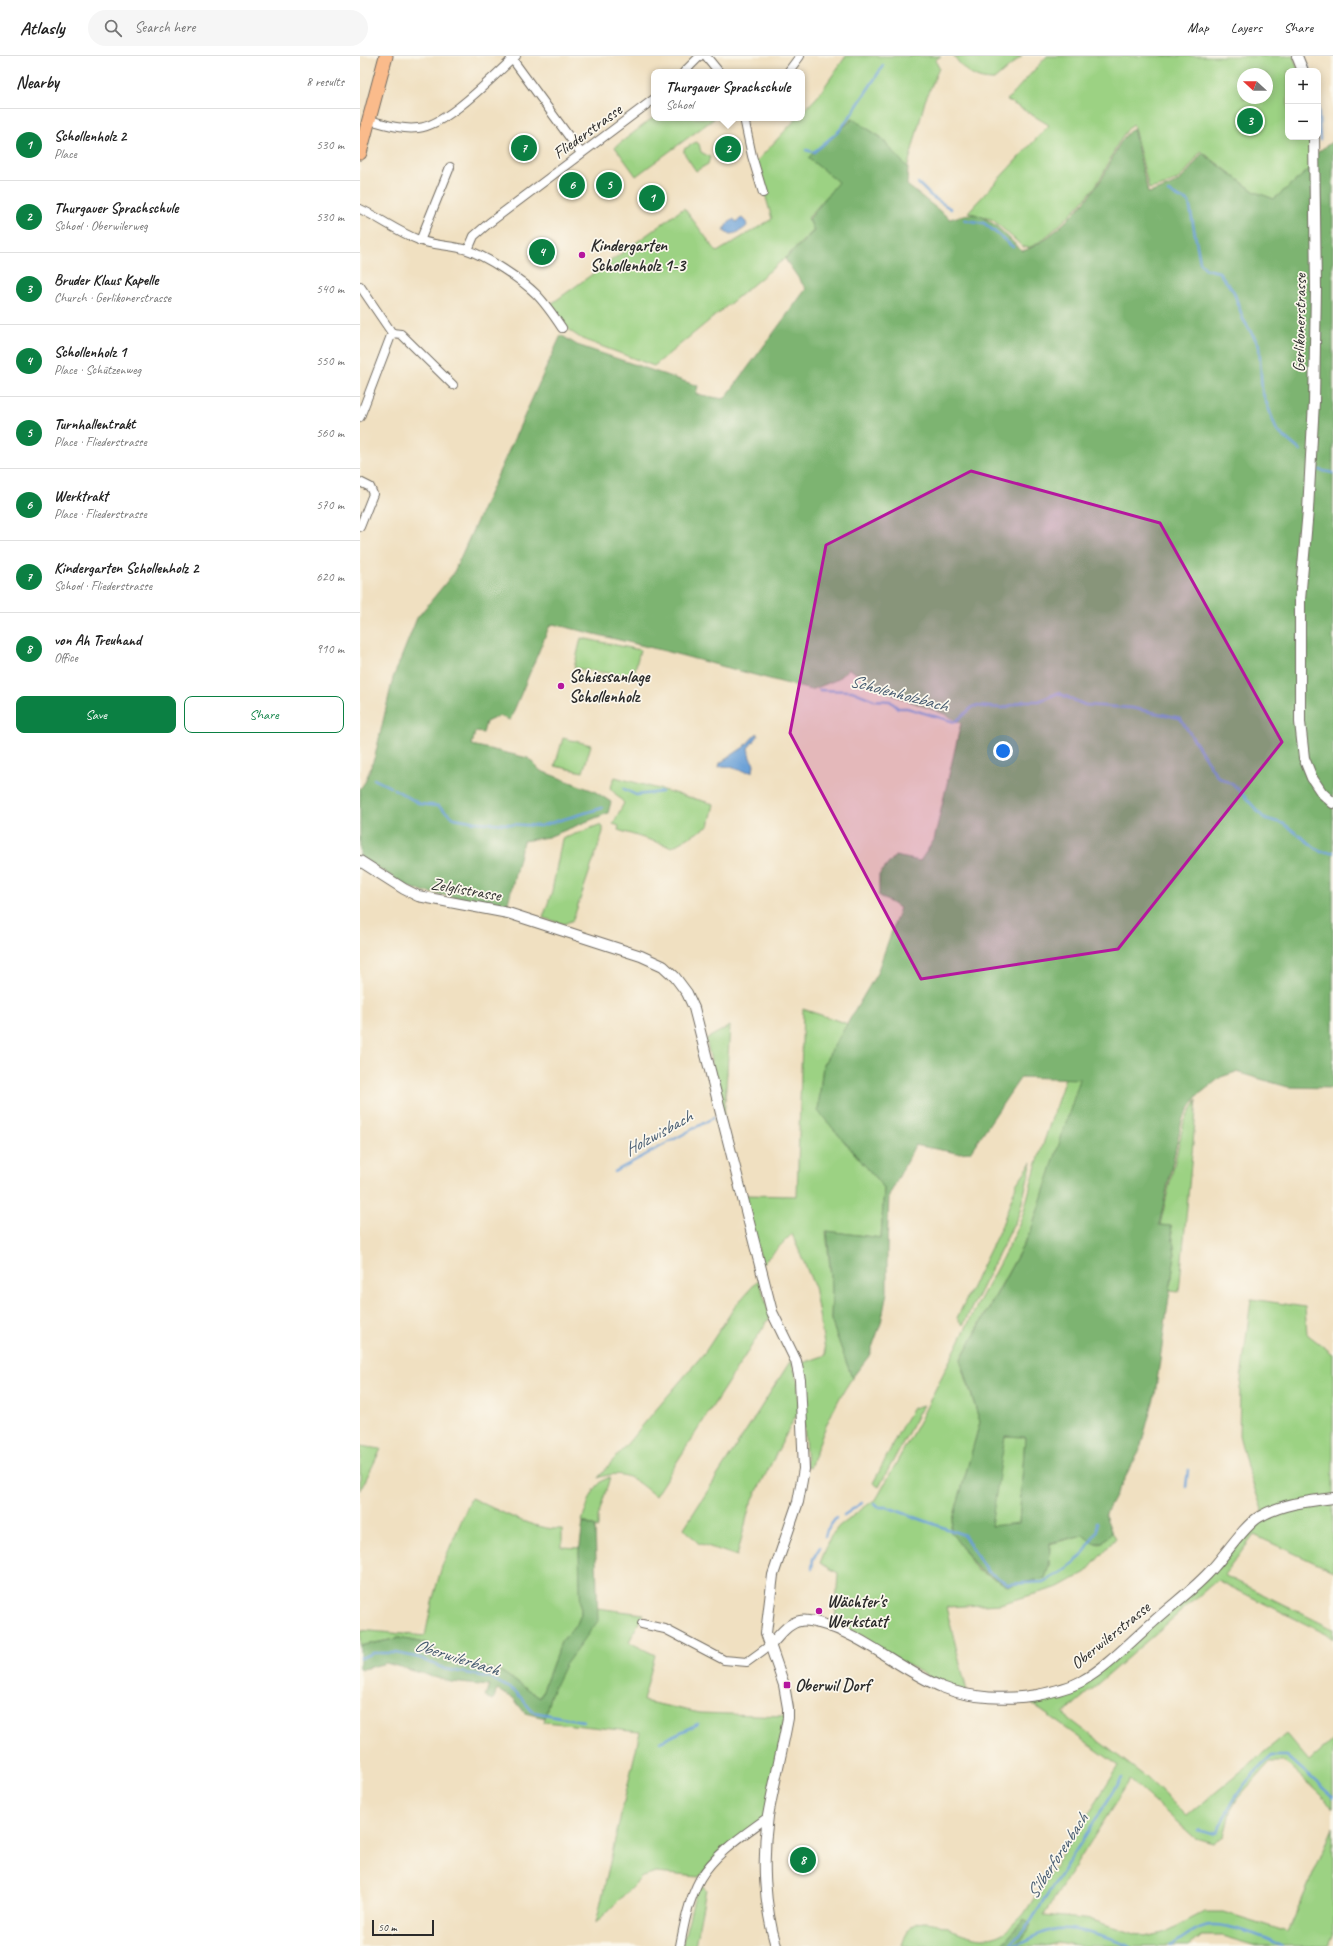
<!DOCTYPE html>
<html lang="en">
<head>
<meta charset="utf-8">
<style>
  body { margin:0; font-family:Caveat,sans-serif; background:#f6f6f6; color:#222 }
  .controls { position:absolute; right:12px; top:12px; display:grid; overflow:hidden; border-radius:8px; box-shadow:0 2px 10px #0003 }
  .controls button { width:36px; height:36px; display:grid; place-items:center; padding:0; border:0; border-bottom:1px solid #e0e0e0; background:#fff; color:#222; font:20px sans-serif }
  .compass { position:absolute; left:877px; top:12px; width:36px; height:36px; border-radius:50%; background:#fff; box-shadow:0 2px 10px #0003; rotate:291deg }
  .scale { position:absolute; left:12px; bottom:10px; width:62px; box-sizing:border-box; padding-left:4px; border:2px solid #2b2b2b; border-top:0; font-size:11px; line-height:14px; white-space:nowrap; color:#2b2b2b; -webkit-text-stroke:3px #fbf7ec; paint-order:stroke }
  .you { position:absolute; left:643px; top:695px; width:14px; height:14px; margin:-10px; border:3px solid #fff; border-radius:50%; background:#1a73e8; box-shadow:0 0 0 6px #1a73e833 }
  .badge { display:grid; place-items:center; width:26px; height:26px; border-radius:50%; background:#0b8043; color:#fff; font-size:13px; font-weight:700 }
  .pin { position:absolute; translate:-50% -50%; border:2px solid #fff; box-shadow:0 1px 4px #0006 }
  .popup { position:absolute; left:291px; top:13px; width:154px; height:52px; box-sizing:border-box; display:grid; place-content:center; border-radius:8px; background:#fff; filter:drop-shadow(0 1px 3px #0005); font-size:13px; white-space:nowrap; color:#767676 }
  .popup b { font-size:15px; color:#222 }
  .popup::after { content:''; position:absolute; left:50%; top:100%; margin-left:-8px; border:8px solid transparent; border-top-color:#fff }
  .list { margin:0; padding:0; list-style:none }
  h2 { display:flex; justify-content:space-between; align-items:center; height:52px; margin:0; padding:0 16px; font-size:17px }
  h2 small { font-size:13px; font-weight:400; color:#767676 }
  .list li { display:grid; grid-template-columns:26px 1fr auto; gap:12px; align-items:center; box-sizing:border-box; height:72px; padding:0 16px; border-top:1px solid #e0e0e0 }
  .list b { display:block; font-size:15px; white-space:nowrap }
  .list p { margin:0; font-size:13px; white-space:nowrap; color:#767676 }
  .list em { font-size:13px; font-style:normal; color:#767676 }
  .actions { display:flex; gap:8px; padding:12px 16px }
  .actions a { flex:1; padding:9px 0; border:1px solid #0b8043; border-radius:8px; text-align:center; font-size:14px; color:#0b8043 }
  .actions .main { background:#0b8043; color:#fff }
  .icon { flex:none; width:22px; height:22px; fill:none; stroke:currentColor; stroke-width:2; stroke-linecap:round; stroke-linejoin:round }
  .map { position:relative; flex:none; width:973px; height:1890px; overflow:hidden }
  header { display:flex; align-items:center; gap:24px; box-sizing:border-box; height:56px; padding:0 20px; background:#fff; border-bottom:1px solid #e0e0e0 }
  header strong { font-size:19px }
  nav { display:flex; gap:22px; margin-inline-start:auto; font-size:14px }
  .search { width:280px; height:36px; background:#f6f6f6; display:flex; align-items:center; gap:10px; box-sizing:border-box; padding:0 14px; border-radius:22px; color:#767676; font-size:15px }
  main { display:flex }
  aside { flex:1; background:#fff }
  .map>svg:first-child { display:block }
</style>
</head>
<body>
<header>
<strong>Atlasly</strong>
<div class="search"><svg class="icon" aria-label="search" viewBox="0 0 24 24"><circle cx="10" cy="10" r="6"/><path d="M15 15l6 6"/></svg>Search here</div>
<nav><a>Map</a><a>Layers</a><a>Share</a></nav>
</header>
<main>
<aside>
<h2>Nearby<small>8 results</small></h2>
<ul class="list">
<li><span class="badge">1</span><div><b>Schollenholz 2</b><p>Place</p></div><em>530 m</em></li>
<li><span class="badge">2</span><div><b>Thurgauer Sprachschule</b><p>School · Oberwilerweg</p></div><em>530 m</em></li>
<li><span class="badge">3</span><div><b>Bruder Klaus Kapelle</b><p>Church · Gerlikonerstrasse</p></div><em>540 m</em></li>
<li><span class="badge">4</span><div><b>Schollenholz 1</b><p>Place · Schützenweg</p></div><em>550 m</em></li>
<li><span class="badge">5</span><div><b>Turnhallentrakt</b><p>Place · Fliederstrasse</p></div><em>560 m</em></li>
<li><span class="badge">6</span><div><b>Werktrakt</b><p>Place · Fliederstrasse</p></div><em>570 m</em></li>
<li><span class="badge">7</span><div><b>Kindergarten Schollenholz 2</b><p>School · Fliederstrasse</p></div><em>620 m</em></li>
<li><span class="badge">8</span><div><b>von Ah Treuhand</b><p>Office</p></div><em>910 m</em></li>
</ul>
<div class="actions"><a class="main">Save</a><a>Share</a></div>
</aside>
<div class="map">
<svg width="973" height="1890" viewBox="0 0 973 1890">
  <rect width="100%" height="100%" fill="#fbf7ec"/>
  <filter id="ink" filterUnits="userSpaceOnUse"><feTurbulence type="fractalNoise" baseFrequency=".025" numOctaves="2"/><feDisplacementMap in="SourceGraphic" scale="8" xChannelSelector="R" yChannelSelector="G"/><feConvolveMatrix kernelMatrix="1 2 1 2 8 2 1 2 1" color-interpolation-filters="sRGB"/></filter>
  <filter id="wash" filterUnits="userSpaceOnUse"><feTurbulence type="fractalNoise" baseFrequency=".012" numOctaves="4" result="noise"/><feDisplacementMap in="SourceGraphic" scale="16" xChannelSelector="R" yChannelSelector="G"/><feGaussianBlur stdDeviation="0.9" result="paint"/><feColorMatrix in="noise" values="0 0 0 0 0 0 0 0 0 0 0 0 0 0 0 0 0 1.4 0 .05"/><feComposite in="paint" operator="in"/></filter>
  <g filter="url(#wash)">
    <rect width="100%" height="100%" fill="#f0e0c1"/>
    <path fill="#9cd283" stroke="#647e57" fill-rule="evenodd" d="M486,0H581L575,4L579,12L565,45L547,113L521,81L492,63L448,102L479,126L448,162L454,174L424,203L294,310L222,283L210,275L191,248L324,152L357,196L412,163L396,106L437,62H442V57L458,40Z
      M594,0H662L634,24C614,24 605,16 594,0Z
      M687,0H933L939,15H928V81H951V112L914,143L895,136L841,95C823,121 821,126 789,133L773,68C755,84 750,109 737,128C728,142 684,187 670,191C668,192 665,191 663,191L633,164L608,156L689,69L647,44ZM883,18H907V42H883Z
      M294,61L355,62L276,120L255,91Z
      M336,86L339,88L341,96L350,101L348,108L336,115L324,97V93Z
      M221,582L280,594L273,621L214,612Z
      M203,682L231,689L223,716L195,710Z
      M255,721L354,748L349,770L312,791L258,774L259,770L253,768L264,747L250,732Z
      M239,769L243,771V776L213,864L204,868L183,862L192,835L202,783Z
      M443,953L488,968L463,1009L458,1054L524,1132L521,1182L466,1175L472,1231L471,1264L492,1322C473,1350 461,1380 450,1412L447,1411L440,1308L466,1299L454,1230L432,1178L402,1208L384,1139L437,1140Z
      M370,970L364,1062L346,983Z
      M705,1022H721L671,1175L600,1304L620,1366L590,1474L617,1514L648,1530L685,1522L689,1510L690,1488L723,1479L733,1487L741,1488L752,1476L756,1482L726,1516L699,1531L640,1548L586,1551L607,1635L584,1629L530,1599L501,1579L475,1567L478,1517L460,1507L471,1480L479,1470L517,1442L561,1362L621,1242L655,1178L663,1158L676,1110Z
      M837,1044L819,1236L810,1235L815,1198L811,1170L800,1169L824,1066Z
      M672,1106L659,1158L603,1269L597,1262L642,1169L657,1127Z
      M399,1223L410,1261L295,1440C275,1424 264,1412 238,1422L345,1296L376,1249Z
      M891,1243L945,1251L947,1278L973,1298V1515L894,1479L864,1519L973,1573V1583L966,1578L857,1524L703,1658L787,1722L827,1760L926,1678L949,1705L973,1684V1751L925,1706H910L877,1743L870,1756L864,1781L853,1787L835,1782L770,1724L684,1859L732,1864L784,1881L804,1877L844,1856H864L928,1876L973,1772V1878L968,1890H896L862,1880H841L828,1890H716L698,1887L685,1890H655L671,1869L665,1864L640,1890H542C556,1837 598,1890 633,1881C646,1878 655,1867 664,1858L759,1710L672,1648L670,1642L721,1630L904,1459L888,1414L879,1379L880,1332Z
      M431,1304L438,1325L439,1362L435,1361L390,1449L377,1500L338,1487L324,1472Z
      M563,1349L519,1431L513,1427C527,1402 537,1376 553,1352Z
      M645,1380L665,1381L659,1468L630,1470Z
      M0,1390L21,1393L0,1435Z
      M250,1421L238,1461V1472L222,1465C228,1449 232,1427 250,1421Z
      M111,1442C137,1453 174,1475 202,1473V1491L219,1492L221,1558L217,1568L201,1586L180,1642L142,1616L89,1602L64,1587L39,1582L0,1590V1574L65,1580L73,1542L82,1510Z
      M237,1552L283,1558L269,1586L295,1599L283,1645L340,1657L425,1660L406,1759L339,1821L296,1817L282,1821L236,1867L280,1676L184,1666L190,1640L204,1609L237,1565Z
      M341,1827L346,1834L335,1890H322L335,1840Z"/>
    <path fill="#7db471" stroke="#54704e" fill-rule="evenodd" d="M493,63L520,81L548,112L547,129L590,163C597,161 605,158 612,158C631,160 648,182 662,195C687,190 732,141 744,119C753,103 758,84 773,72L788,137C820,128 823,124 842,97L895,136L914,143L951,112L955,98L973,85V1032L928,1031L876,1016L861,1021L837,1040L822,1064L799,1169L811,1170L815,1199L795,1339L779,1396L745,1459L752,1477L741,1487H733L723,1479L690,1487L689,1510L685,1522L648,1530L618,1513L590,1475L620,1366L601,1304L671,1175L720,1023L661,1021L610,1096L597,1097L555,1089L529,1140L527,1193V1236L521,1267L509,1300L492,1322L471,1264L472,1231L467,1175L521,1182L524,1132L458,1055L463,1009L517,917L540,852L519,840V819L535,800L560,805L574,784L601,667L584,658L533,639L489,613L476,624L451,634L305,595L193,568L189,571L150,664L139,660L126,666L123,677L115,676L112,689L168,702L181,715L234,735L251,746L248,757L188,781L163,785L147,851L66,836L48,831L0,801V733L5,726L15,700L33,622L57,562L93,518L201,279L217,289L338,330L336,338L363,343L366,341L446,233L425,203L454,175L449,163L478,126L448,102ZM645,1380L665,1381L659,1467L631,1470Z
      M223,1466L235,1471L238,1565L205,1609L190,1640L185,1662L165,1657L153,1642L137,1634L133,1644L125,1641L129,1630L91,1626L26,1607L3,1613L0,1612V1590L39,1582L64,1587L89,1603L142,1616L180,1642L201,1586L217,1568L221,1558L219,1497Z
      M665,1864L671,1869L656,1890H640Z"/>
    <path fill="#6ba0d7" stroke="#4b6681" d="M382,162L386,166L387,170C382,175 371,181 365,176L364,174L367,168L374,163L376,166Z
      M397,677L398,680L388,692L390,702L394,708L393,715C381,718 370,707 359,711L360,707L384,691Z"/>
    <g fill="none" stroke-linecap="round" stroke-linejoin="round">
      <path stroke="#6ba0d7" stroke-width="2.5" d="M944,3L950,15
        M958,43L960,84
        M446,94L454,96L479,75L491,59L523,10
        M558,127L571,140L591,153
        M808,136L829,146L840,206L846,213L859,216L865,225
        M605,164L624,167L653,191
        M867,227L874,236L883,263L899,289L902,335L917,375L941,395
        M959,414L973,417
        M459,634L492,635L514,644L530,645L538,652H547L595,666L614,650L643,652L664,645H679L698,637L725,649L772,652L820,662L857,720L875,730L904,762L924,768L961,796H973
        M14,723L30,731
        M34,733L60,748L78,750L94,762L116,766L180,770L242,752
        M264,733L276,739L302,736
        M254,1116L353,1062
        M826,1431L828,1414
        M514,1448L517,1451H527L604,1479L627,1515L648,1528L683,1526L702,1516L722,1500L737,1474V1466
        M484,1459L502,1447
        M465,1481L467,1474L476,1462
        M452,1513L453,1503L460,1491
        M0,1602L13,1597H36L60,1602L85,1613L131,1622L156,1636L173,1656L223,1665
        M300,1686L338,1668
        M838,1774L852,1778L857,1776C874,1741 883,1726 912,1700H927L973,1741
        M649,1890L669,1868L762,1722
        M653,1890C667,1884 682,1875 697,1873C719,1871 750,1883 771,1890
        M810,1890C821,1884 833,1873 845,1870C863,1865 905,1881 922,1890"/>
    </g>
  </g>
  <g filter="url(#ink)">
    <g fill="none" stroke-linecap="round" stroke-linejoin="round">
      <defs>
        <path id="minor" d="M150,0L221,97
          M346,0L359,16
          M324,16L340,0
          M428,16L440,0
          M384,62L392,100L403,137
          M9,64C25,68 41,74 58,72C88,69 133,20 156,0
          M0,153C20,162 38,176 59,184C75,190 91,189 107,194C126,200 162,224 176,238C186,248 194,260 202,272
          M60,185L90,111
          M108,194L114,180L129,167L294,43
          M0,230L32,277
          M32,277L41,278L93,329
          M0,361L32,277
          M0,426L10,431L13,438L0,471
          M282,1568L305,1573L364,1604L387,1606L409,1590
          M320,1890C324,1868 329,1843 340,1823C355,1797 385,1778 408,1761"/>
        <path id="tertiary" d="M937,0L943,15
          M954,81L956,232L954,346L948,454L940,544V666L944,702L952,722L962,737L973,747
          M0,805L44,833L58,840L148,857L281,900L303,910L315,921L327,937L334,952L412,1256L436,1305L440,1324L444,1413L438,1446L413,1519L406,1577L424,1629L428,1652V1662C422,1695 414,1727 408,1760C402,1802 404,1849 416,1890
          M409,1590C418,1582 427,1567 440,1565C446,1563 453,1566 459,1567C505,1579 539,1614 582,1631C611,1643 647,1644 677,1639C692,1636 709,1632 722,1625C747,1611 769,1587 791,1568C811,1549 835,1533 853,1512C865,1499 885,1469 899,1461C921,1448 948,1445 973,1442"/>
        <path id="primary" d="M0,97L26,0"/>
      </defs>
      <use href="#minor" stroke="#706a60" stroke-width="10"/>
      <use href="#tertiary" stroke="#706a60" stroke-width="12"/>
      <use href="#primary" stroke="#706a60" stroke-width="15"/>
      <use href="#minor" stroke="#fff" stroke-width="8"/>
      <use href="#tertiary" stroke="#fff" stroke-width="10"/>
      <use href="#primary" stroke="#fabb8b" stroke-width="13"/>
    </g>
  </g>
  <path fill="#b5179e" fill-opacity="0.2" stroke="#b5179e" stroke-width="3" stroke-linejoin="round" d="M611,415L800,467L922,686L758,893L561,923L430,677L466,489Z"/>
  <g fill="#b5179e" stroke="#fbf7ec" stroke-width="1.5">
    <circle cx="222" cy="199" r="4"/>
    <circle cx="201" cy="630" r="4"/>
    <circle cx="459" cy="1555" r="4"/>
    <rect x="423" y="1625" width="8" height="8" rx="2"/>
  </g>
  <g text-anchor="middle" stroke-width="3.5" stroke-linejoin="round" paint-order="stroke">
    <g font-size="17" fill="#2b2b2b" stroke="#fbf7ec">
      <text transform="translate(227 75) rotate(-36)" y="6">Fliederstrasse</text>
      <text transform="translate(939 267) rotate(-89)" y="6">Gerlikonerstrasse</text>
      <text transform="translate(106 833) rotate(10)" y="6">Zelglistrasse</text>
      <text transform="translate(750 1579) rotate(-39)" y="6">Oberwilerstrasse</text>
    </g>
    <g font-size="17" font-weight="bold" fill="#2b2b2b" stroke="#fbf7ec" text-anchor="start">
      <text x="230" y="195">Kindergarten<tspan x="230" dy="20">Schollenholz 1-3</tspan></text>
      <text x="209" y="626">Schiessanlage<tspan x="209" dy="20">Schollenholz</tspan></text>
      <text x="467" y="1551">Wächter's<tspan x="467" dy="20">Werkstatt</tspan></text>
      <text x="435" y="1635">Oberwil Dorf</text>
    </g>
    <g font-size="18" font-style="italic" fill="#455a70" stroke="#fbf7ec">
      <text transform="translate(539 637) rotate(15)" y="6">Scholenholzbach</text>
      <text transform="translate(298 1077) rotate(-29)" y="6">Holzwisbach</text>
      <text transform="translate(97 1601) rotate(17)" y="6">Oberwilerbach</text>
      <text transform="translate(697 1800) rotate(-57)" y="6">Silberforenbach</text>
    </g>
  </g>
</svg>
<div class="controls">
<button>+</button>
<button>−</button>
</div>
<svg class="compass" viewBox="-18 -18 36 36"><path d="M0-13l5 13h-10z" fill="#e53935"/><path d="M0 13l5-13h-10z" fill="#767676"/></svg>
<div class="scale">50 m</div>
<div class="you"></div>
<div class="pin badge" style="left:292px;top:142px">1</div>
<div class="pin badge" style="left:368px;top:93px">2</div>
<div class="popup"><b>Thurgauer Sprachschule</b>School</div>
<div class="pin badge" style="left:890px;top:65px">3</div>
<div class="pin badge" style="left:182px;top:196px">4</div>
<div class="pin badge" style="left:249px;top:129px">5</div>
<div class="pin badge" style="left:212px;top:129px">6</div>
<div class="pin badge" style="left:164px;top:92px">7</div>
<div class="pin badge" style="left:443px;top:1804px">8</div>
</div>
</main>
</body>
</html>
